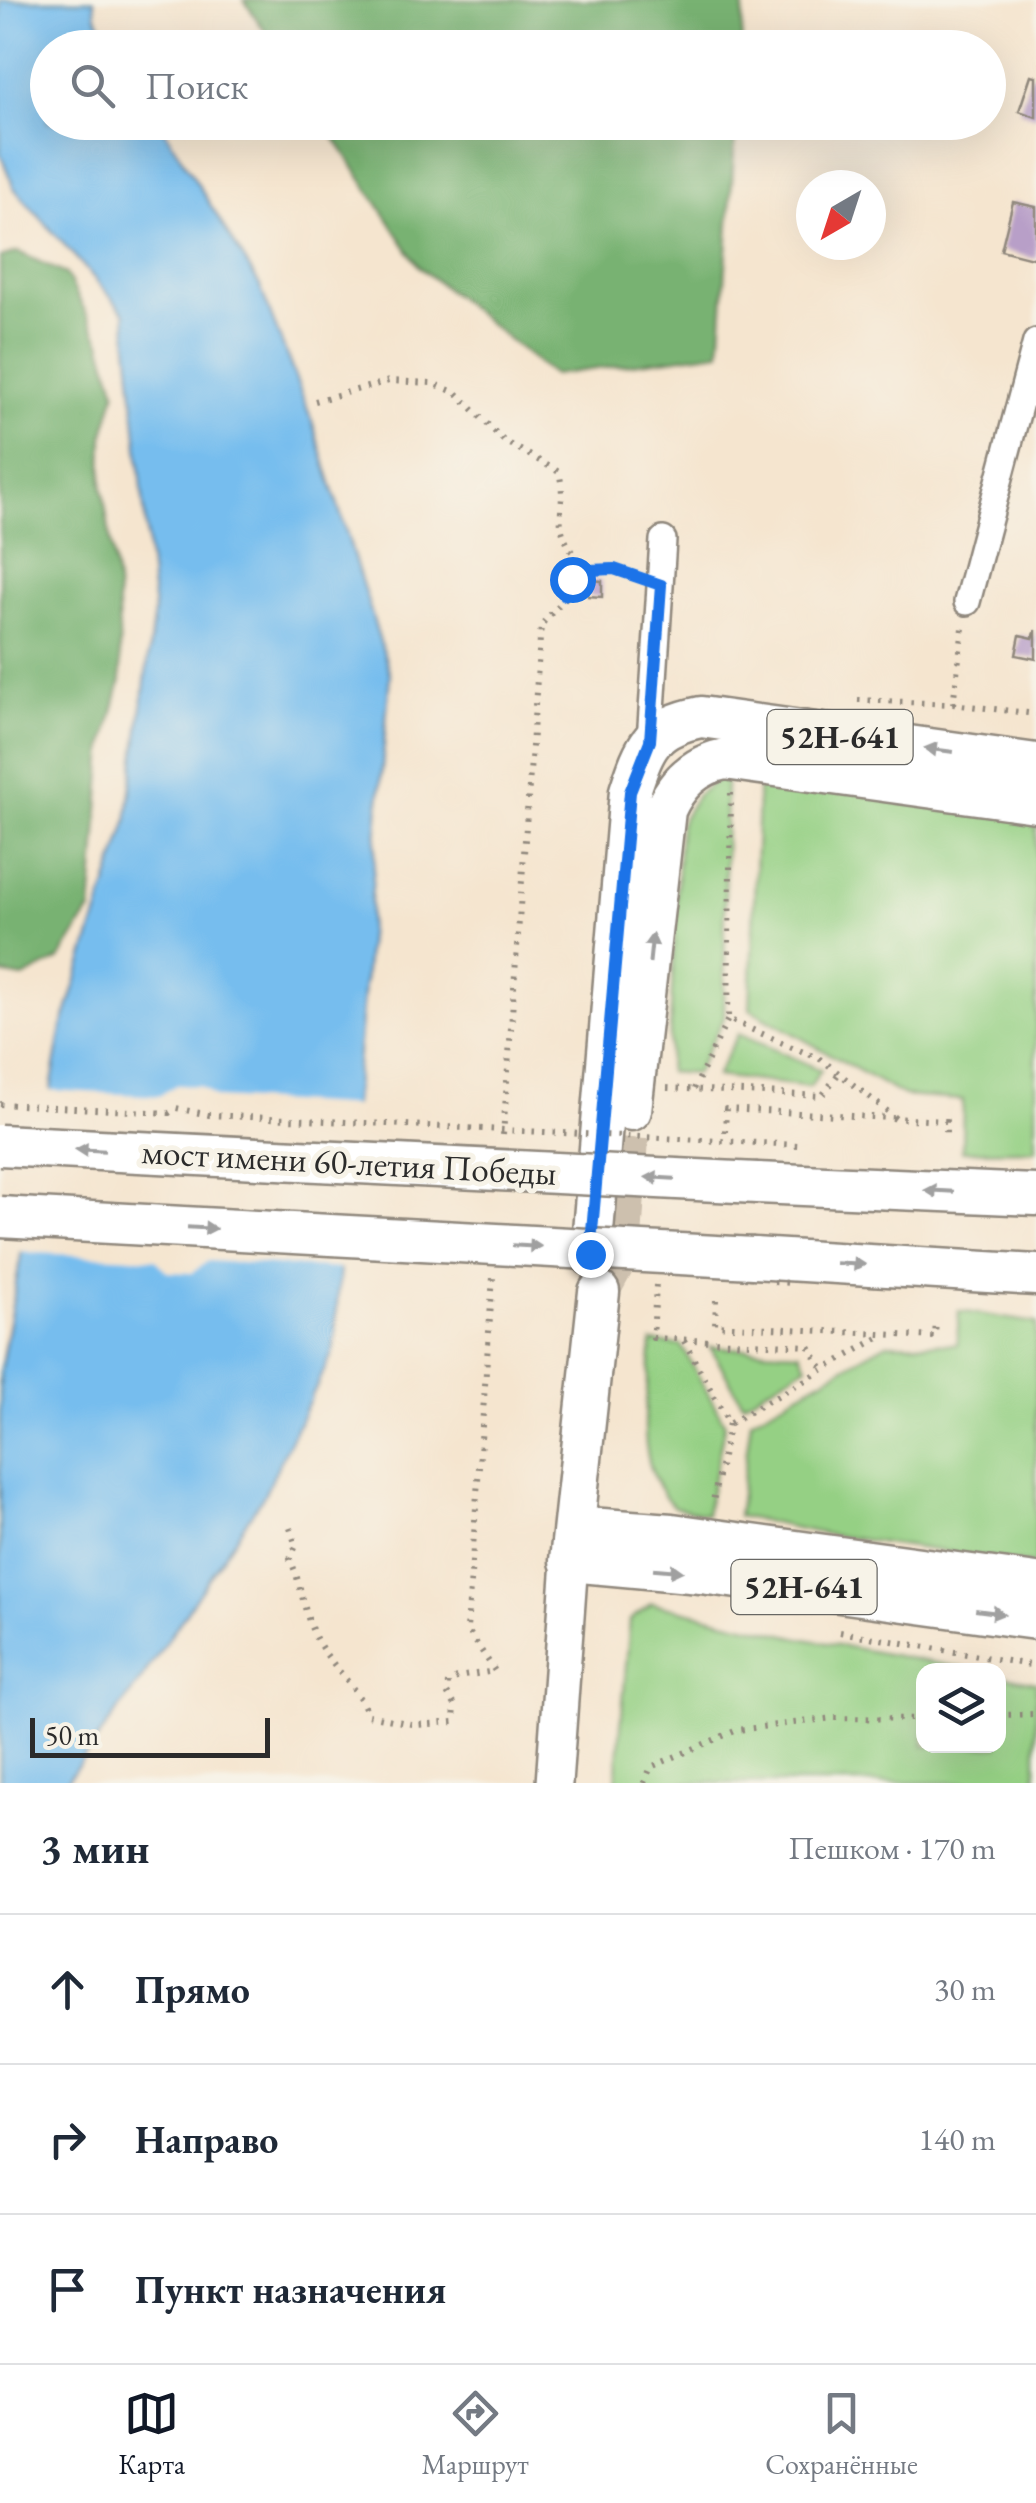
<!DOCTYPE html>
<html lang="ru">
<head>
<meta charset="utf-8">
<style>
  body { margin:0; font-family:"EB Garamond",serif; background:#f2f2f3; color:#1f2937 }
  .controls { position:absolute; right:30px; bottom:30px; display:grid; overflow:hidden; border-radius:20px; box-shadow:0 10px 40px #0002 }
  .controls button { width:90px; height:90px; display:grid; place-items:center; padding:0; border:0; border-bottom:2px solid #e0e1e3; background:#fff; color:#1f2937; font:50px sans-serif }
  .compass { position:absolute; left:796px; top:170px; width:90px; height:90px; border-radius:50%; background:#fff; box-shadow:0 10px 40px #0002; rotate:219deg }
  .scale { position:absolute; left:30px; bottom:25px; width:240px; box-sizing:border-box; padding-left:10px; border:5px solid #2b2b2b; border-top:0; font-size:28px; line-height:35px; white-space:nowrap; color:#2b2b2b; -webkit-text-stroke:8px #f7f3e8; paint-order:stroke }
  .stop { position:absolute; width:30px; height:30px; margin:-22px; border:8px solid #1a73e8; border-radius:50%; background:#fff }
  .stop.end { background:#1a73e8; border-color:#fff; box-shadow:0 2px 10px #0008 }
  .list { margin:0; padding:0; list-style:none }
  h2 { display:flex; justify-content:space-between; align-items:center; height:130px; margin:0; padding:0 40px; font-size:42px }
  h2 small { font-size:32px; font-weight:400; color:#747a83 }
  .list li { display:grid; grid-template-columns:65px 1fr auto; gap:30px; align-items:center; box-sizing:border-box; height:150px; padding:0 40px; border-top:2px solid #e0e1e3 }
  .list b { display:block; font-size:38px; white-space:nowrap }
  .list em { font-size:32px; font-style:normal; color:#747a83 }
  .icon { flex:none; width:55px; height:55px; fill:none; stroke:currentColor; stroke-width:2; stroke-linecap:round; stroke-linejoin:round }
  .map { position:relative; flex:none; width:1036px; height:1783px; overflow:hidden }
  .search { position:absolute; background:#fff; box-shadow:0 10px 40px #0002; left:30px; right:30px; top:30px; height:110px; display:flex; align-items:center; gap:25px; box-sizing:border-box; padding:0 35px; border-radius:55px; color:#747a83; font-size:38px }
  .sheet { height:580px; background:#fff }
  nav { display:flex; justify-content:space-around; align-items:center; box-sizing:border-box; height:140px; border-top:2px solid #e0e1e3; background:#fff; font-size:28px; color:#747a83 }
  nav a { display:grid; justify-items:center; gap:5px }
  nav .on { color:#111827 }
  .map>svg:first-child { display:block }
</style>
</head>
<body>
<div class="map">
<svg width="1036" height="1783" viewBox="0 0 1036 1783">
  <rect width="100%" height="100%" fill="#f7f3e8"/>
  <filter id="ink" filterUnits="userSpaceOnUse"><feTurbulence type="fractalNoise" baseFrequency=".01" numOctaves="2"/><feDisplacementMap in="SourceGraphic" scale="20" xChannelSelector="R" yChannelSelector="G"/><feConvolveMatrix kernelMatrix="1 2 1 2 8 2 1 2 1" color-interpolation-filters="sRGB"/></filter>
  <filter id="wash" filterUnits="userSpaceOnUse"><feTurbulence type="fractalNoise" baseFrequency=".0048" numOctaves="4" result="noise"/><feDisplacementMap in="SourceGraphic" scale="40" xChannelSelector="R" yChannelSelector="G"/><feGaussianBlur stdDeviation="2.25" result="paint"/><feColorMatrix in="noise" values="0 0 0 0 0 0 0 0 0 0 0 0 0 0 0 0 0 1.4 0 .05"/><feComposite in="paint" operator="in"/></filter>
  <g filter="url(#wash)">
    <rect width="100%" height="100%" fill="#f5e5cf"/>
    <path fill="#95d084" stroke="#607e58" stroke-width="2.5" d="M759,771L1036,812V1150L962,1151L963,1100L904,1096L750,1009Z
      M726,773L724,1018L695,1074L668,1072L680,823L697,795Z
      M738,1034L821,1070L810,1087L716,1076Z
      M959,1311L1036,1323V1565L830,1535L738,1516L751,1420L887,1343L957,1344Z
      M652,1342L681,1345L725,1424L706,1514L674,1507C630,1462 648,1399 652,1342Z
      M710,1347L800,1352L807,1365L743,1403Z
      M652,1603L800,1638L973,1670H924V1746H998L999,1675L1036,1682V1783H616L630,1620Z"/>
    <path fill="#78b272" stroke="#526e4e" stroke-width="2.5" d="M244,0H744L741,47L276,48Z
      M325,123H736L720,352L553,375L419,267Z
      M18,252L66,274L101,342L116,392L103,437L102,484L117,583L121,680L104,748L91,910L60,959L23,978L0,974V257Z"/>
    <path fill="#76bdee" stroke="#50748c" stroke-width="2.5" d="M0,0H94L96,16L115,47L48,48V122L160,123L259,284L312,421L390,674L333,1352L264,1495L143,1677L65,1783H0V1372L62,1027L127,822L154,612L125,313L14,188L0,153Z"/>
    <path fill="#f5e5cf" d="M176,1085L200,1086L216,1098L359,1106L345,1269L208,1261L192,1273L168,1272L155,1259L17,1252L46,1090L159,1096Z"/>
    <g id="blocks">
      <path fill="#b89fc8" d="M1031,75L1036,76V117L1019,111Z
        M1013,202L1036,207V259L1001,250Z
        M589,580L602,581V597L588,596Z
        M1036,630V659L1016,655L1020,635L1033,638Z"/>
    </g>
  </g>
  <g filter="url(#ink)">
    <use href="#blocks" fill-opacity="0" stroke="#90887d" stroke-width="2.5"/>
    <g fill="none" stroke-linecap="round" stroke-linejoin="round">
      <path stroke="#cdc0ae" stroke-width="40" stroke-dasharray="40 20" stroke-linecap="butt" d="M599,1292L621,1252L631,1110"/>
      <defs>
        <path id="street" d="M967,602L1036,342
          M650,741L663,540"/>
        <path id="secondary" d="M554,1783L570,1561"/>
        <path id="primary" d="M631,1110L665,810C677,783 695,765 725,759L1036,802
          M757,1183L1036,1195
          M591,1255L630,791C645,746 651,727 701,717L1036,764
          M753,1258L1036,1275
          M599,1292L570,1561L701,1573L1036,1619
          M575,1527L672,1534L1036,1584"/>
      </defs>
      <use href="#street" stroke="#90887d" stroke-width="30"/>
      <use href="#secondary" stroke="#90887d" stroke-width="40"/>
      <use href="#primary" stroke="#90887d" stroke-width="45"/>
      <path stroke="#90887d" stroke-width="6" stroke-dasharray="2.5 8" stroke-linecap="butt" d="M315,401L389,381L432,383L457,393L503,440L559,472C569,513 547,518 578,561L567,589
        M858,700L953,704L1036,714
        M953,704L963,628
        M731,793L728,1019L822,1060L896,1118
        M667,1088L822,1096L839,1073
        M694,1089L728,1019
        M725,1132L726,1109L946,1121V1135
        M503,1135L541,625L590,570L614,569L636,577
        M656,1285L653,1338L809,1346L822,1367
        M716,1300L715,1325L935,1337L936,1320
        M684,1341L729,1423L712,1506
        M730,1423L884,1335
        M290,1528L296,1546L290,1559C303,1587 303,1615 318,1642C334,1669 357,1686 368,1715L416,1725L454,1722L455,1705L447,1693L448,1683L458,1677L495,1671L467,1629L493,1277
        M840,1632L1036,1666
        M998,1715L1036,1714
        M644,1783L651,1767L737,1730L834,1718L924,1719"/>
      <use href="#street" stroke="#fff" stroke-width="25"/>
      <use href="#secondary" stroke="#fff" stroke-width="35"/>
      <use href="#primary" stroke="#fff" stroke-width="40"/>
      <defs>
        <path id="primary-bridge" d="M0,1145L757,1183
          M0,1217L753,1258"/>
      </defs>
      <use href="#primary-bridge" stroke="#90887d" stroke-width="45" stroke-linecap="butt"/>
      <path stroke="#90887d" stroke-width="6" stroke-dasharray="2.5 8" stroke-linecap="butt" d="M0,1104L169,1113L176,1108L209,1115L799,1145
        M774,1282L791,1283"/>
      <use href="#primary-bridge" stroke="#fff" stroke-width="40"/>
    </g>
    <defs><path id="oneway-solid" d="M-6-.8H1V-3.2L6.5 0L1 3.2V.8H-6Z" transform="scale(2.5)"/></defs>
    <g fill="#a0a0a0">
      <use href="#oneway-solid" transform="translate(939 750) rotate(-172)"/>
      <use href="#oneway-solid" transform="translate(651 948) rotate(-84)"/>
      <use href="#oneway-solid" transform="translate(90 1150) rotate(-177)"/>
      <use href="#oneway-solid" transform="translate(660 1178) rotate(-177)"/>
      <use href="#oneway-solid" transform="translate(939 1191) rotate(-177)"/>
      <use href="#oneway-solid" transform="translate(202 1228) rotate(3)"/>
      <use href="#oneway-solid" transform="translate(527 1246) rotate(3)"/>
      <use href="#oneway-solid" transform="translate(851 1264) rotate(3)"/>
      <use href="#oneway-solid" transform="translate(668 1570) rotate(5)"/>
      <use href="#oneway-solid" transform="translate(990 1612) rotate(8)"/>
    </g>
  </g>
  <g fill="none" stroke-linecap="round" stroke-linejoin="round" filter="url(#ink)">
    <path stroke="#1a73e8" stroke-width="12" d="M572,579L564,595L590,570L614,569L661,585L650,741L630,792L590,1254"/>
  </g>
  <g text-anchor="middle" stroke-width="10" stroke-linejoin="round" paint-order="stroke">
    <g fill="#f7f3e8" stroke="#686764" stroke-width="2.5">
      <rect x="767.5" y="710" width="145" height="54" rx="8"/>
      <rect x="731.5" y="1560" width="145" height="54" rx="8"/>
    </g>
    <g font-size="32" font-weight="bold" fill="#2b2b2b">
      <text x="840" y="748">52Н-641</text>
      <text x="804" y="1598">52Н-641</text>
    </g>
    <g font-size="35" fill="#2b2b2b" stroke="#f7f3e8">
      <text transform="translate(349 1162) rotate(3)" y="12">мост имени 60-летия Победы</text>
    </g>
  </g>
</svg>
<div class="controls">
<button><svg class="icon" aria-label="layers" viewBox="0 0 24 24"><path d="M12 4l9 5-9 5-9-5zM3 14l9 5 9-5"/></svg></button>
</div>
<svg class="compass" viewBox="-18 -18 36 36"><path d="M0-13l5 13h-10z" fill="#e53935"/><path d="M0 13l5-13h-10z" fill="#747a83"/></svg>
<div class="scale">50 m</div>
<div class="stop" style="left:572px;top:579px"></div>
<div class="stop end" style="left:590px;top:1254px"></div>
<div class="search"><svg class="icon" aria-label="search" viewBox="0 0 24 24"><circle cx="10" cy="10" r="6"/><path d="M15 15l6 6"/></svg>Поиск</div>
</div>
<section class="sheet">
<h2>3 мин<small>Пешком · 170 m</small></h2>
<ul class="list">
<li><svg class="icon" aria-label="ahead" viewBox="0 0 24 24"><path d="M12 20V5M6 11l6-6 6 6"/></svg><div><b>Прямо</b></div><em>30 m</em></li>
<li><svg class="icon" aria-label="right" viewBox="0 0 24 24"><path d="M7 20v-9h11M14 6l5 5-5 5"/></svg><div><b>Направо</b></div><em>140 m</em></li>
<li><svg class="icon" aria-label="arrive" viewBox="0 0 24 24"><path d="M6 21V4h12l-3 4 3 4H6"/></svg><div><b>Пункт назначения</b></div></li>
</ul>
</section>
<nav>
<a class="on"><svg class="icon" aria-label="map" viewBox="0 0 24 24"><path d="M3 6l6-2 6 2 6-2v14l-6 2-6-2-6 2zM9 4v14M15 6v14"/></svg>Карта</a>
<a><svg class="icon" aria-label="directions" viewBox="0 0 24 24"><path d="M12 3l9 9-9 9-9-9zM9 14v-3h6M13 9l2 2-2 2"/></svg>Маршрут</a>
<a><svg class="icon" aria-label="saved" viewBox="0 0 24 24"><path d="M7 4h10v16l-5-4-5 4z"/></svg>Сохранённые</a>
</nav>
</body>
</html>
